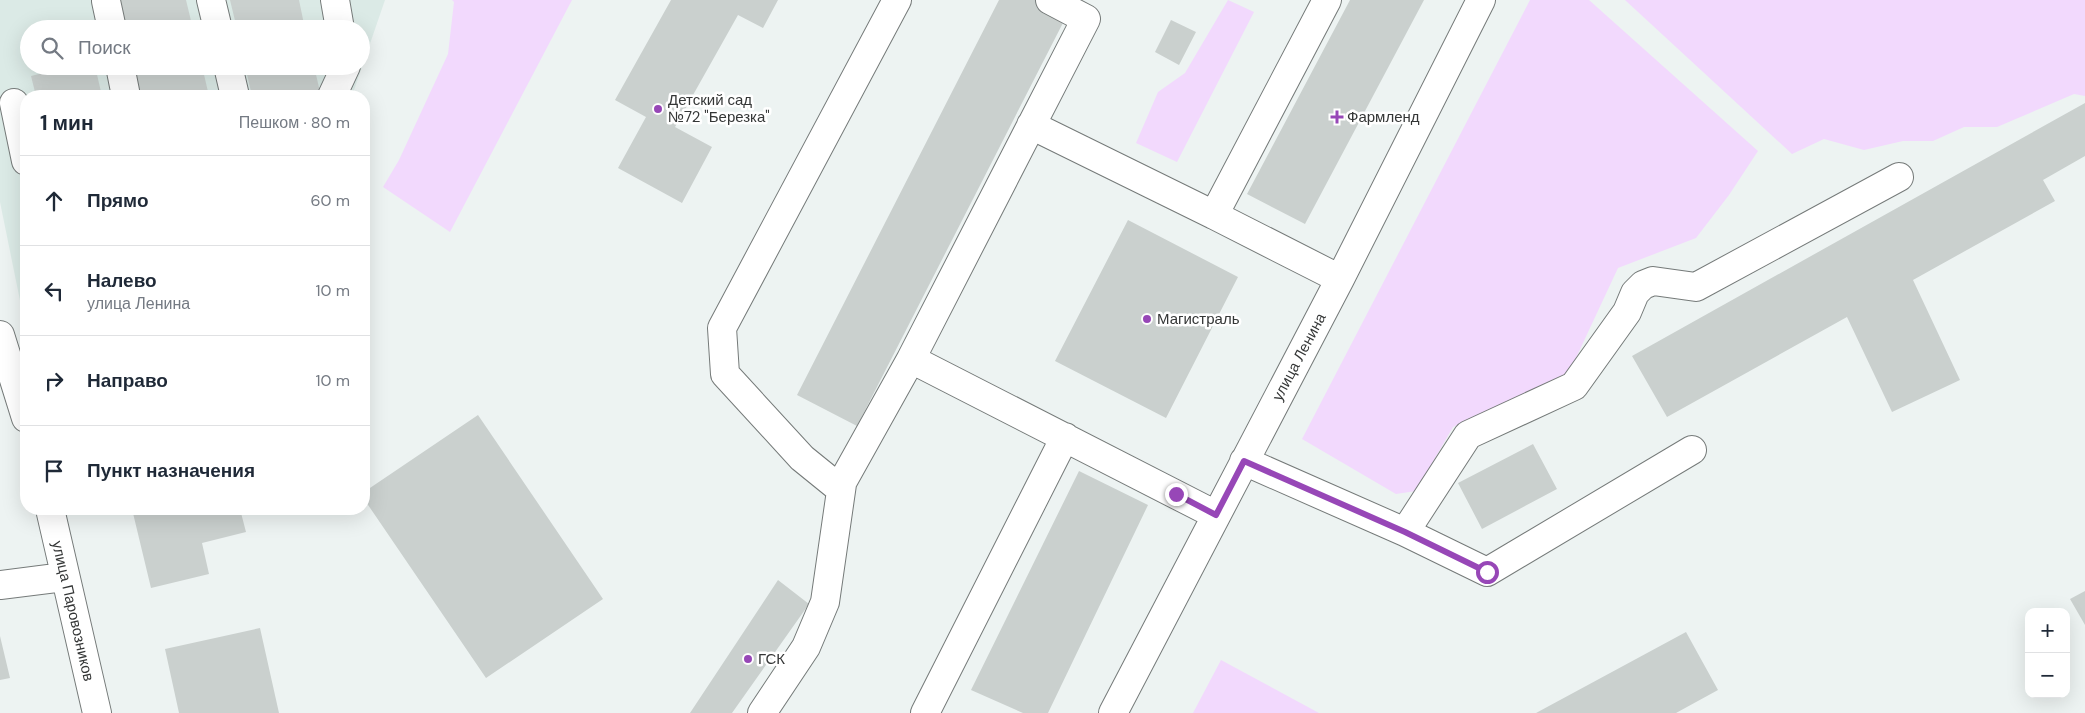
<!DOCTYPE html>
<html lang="ru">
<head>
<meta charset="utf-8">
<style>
  body { margin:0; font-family:"DM Sans",sans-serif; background:#f2f2f3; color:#1f2937 }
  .controls { position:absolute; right:15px; bottom:15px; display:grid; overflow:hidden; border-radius:10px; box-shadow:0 5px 20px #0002 }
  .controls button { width:45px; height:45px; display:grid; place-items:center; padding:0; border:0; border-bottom:1px solid #e0e1e3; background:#fff; color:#1f2937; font:25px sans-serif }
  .stop { position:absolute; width:15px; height:15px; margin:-11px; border:4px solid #9747b7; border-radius:50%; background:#fff }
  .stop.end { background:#9747b7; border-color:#fff; box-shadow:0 1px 5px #0008 }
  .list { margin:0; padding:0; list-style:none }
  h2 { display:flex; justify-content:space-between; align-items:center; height:65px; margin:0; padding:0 20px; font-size:21px }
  h2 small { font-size:16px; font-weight:400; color:#747a83 }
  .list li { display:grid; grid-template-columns:32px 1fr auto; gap:15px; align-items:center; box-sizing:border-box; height:90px; padding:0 20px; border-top:1px solid #e0e1e3 }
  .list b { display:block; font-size:19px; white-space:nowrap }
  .list p { margin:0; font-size:16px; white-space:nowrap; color:#747a83 }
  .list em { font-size:16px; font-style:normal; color:#747a83 }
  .icon { flex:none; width:28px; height:28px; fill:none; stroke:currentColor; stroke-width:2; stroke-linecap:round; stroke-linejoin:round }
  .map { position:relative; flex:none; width:2085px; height:713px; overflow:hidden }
  .search { position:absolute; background:#fff; box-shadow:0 5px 20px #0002; left:20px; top:20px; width:350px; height:55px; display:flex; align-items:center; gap:12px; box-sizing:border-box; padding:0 18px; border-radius:28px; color:#747a83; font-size:19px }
  .panel { position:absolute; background:#fff; box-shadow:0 5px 20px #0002; left:20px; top:90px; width:350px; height:425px; border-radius:20px }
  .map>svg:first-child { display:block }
</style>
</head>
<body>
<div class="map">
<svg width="2085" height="713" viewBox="0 0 2085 713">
  <rect width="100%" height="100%" fill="#edf3f2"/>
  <path fill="#dbeae6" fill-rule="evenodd" d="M0,0H385L352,96H26V330L0,202ZM29,29H361V66H29Z"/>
  <path fill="#f2d9fd" d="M452,0H572L450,232L383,187L399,160L448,54L454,2Z
    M1228,0L1254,12L1177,162L1136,143L1158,92L1185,73Z
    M1530,0H1589L1758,151L1729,195L1696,238L1618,268L1568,375L1453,427L1416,491L1396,494L1302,439Z
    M1625,0H2085V96L2074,94L1997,127H1964L1933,141H1903L1864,150L1824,139L1792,154Z
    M1221,660L1319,713H1193Z"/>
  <path fill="#cad0ce" d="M115,0H186L193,29H122Z
    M230,0H299L305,29H237Z
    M671,0H778L763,28L738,15L675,127L712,147L682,203L618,168L646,117L615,100Z
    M999,0H1036L1067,15L857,426L797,395Z
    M1350,0H1424L1305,224L1247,194Z
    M1171,20L1196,32L1179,65L1155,52Z
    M71,66H95L102,96H36L31,76Z
    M131,66H202L209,96H139Z
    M245,66H314L321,96H252Z
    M2085,103V156L2043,180L2055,201L1913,280L1960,380L1892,412L1847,317L1667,417L1632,356Z
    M1128,220L1238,277L1166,418L1055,361Z
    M478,415L603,599L486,678L364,499V492Z
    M1533,444L1557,489L1482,529L1458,483Z
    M1079,471L1148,505L1048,713H1023L971,690Z
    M132,509H240L246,532L202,543L209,574L151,588Z
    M778,580L809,604L732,713H690Z
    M2085,591V625L2070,599Z
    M260,628L279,713H179L165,649Z
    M1686,632L1718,690L1676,713H1536Z
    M0,636L10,678L0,680Z"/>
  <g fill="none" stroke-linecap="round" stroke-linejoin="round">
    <defs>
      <path id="minor" d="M211,0L218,29
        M335,0L340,29
        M897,0L722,328L725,374L802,458L839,488L911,359L1216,515
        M1327,0L1214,215L1340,279
        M106,1L112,29
        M120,66L126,96
        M228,66L235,96
        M332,96L346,66
        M14,103L26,161
        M1031,125L1214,215
        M0,335L26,418
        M911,359L1086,19L1050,0
        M1244,461L1405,532L1487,572L1692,450
        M50,509L97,713
        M1405,532L1468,435L1574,386L1627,312L1635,293L1643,285L1653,281L1696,287L1899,177
        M0,585L64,577
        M762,713L806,647L825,602L842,484
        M925,713L1065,437
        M1113,713L1340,279L1481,0"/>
    </defs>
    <use href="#minor" stroke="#757a79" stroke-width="30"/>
    <use href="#minor" stroke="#fff" stroke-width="28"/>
  </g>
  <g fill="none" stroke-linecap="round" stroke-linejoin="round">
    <path stroke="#9747b7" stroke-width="6" d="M1176,494L1216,515L1244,461L1405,532L1487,572"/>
  </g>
  <g fill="#9747b7" stroke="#fff" stroke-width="2">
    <circle cx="658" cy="109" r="5"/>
    <path d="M1334.5 109.5h5v5h5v5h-5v5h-5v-5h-5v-5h5z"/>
    <circle cx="1147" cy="319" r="5"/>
    <circle cx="748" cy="659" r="5"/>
  </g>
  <g text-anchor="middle" stroke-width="5" stroke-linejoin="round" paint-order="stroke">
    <g font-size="15" fill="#343636" stroke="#fff" text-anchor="start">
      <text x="668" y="105">Детский сад<tspan x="668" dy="17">№72 "Березка"</tspan></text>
      <text x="1347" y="122">Фармленд</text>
      <text x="1157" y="324">Магистраль</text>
      <text x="758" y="664">ГСК</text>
    </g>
    <g font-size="15" fill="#343636" stroke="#fff">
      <text transform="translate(1299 357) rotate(-62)" y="5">улица Ленина</text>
      <text transform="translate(73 611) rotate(77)" y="5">улица Паровозников</text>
    </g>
  </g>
</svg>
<div class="controls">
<button>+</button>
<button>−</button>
</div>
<div class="stop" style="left:1487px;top:572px"></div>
<div class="stop end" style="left:1176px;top:494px"></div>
<div class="search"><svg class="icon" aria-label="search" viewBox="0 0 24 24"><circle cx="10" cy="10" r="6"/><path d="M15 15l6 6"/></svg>Поиск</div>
<section class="panel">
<h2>1 мин<small>Пешком · 80 m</small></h2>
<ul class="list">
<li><svg class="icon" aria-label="ahead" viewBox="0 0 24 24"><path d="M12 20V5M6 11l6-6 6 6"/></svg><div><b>Прямо</b></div><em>60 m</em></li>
<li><svg class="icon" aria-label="left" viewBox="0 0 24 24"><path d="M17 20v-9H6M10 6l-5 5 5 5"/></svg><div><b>Налево</b><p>улица Ленина</p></div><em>10 m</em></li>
<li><svg class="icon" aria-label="right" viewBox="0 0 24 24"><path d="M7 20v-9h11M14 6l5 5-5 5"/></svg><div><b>Направо</b></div><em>10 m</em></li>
<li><svg class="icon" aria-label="arrive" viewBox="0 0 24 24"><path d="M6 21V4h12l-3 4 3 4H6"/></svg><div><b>Пункт назначения</b></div></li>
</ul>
</section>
</div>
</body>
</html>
